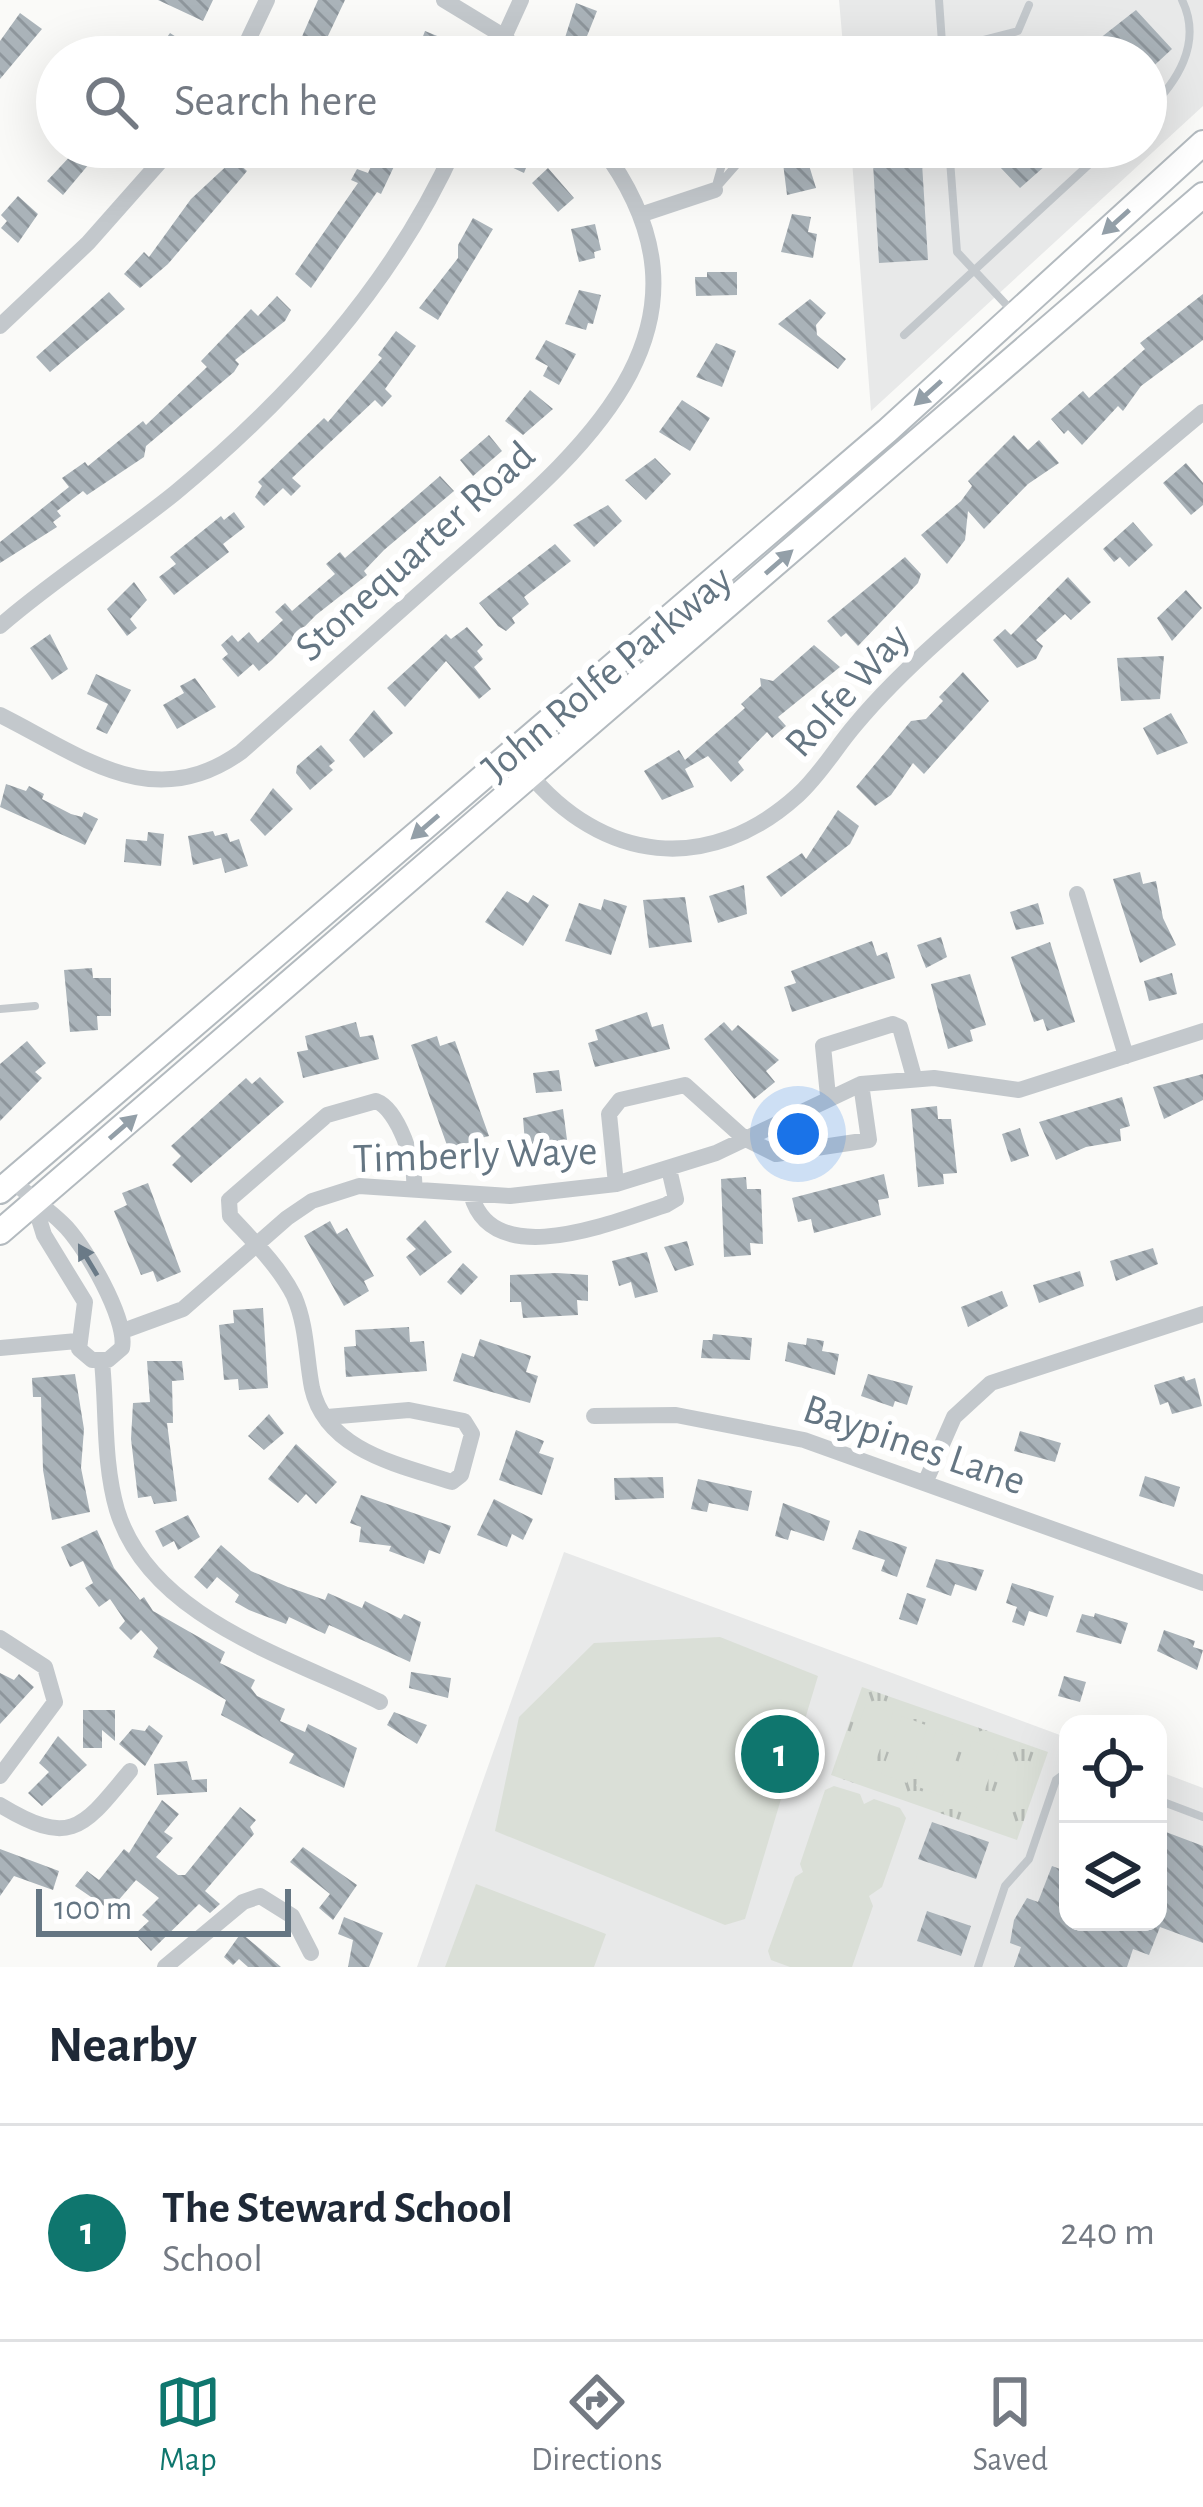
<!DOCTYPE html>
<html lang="en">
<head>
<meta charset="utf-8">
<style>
  body { margin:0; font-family:"Alegreya Sans",sans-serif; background:#f2f2f3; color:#1f2937 }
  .controls { position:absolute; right:36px; bottom:36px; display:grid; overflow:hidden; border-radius:24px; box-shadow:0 12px 48px #0002 }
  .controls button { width:108px; height:108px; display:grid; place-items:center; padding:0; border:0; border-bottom:3px solid #e0e1e3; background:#fff; color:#1f2937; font:60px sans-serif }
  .scale { position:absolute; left:36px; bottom:30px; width:255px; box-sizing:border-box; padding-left:12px; border:6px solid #657683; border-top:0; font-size:33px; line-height:42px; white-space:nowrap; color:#657683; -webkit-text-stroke:9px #fff; paint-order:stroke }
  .you { position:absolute; left:798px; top:1134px; width:42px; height:42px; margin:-30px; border:9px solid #fff; border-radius:50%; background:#1a73e8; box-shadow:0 0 0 18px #1a73e833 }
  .badge { display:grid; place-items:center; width:78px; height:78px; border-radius:50%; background:#0f766e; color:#fff; font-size:39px; font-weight:700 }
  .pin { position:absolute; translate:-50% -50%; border:6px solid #fff; box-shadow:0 3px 12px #0006 }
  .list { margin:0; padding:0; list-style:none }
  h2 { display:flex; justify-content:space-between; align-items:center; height:156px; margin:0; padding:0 48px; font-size:51px }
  h2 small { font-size:39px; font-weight:400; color:#747a83 }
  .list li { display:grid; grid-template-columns:78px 1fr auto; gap:36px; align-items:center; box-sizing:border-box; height:216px; padding:0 48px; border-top:3px solid #e0e1e3 }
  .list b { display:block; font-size:45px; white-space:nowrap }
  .list p { margin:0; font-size:39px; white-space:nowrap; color:#747a83 }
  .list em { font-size:39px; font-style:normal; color:#747a83 }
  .icon { flex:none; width:66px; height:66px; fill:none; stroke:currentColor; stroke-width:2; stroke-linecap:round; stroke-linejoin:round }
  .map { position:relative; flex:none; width:1203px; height:1967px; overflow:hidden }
  .search { position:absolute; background:#fff; box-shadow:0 12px 48px #0002; left:36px; right:36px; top:36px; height:132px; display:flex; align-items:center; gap:30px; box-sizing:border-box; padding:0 42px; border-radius:66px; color:#747a83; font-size:45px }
  .sheet { height:372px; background:#fff }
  nav { display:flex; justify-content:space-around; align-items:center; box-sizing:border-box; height:168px; border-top:3px solid #e0e1e3; background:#fff; font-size:33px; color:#747a83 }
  nav a { display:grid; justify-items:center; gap:6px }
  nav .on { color:#0f766e }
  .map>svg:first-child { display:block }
</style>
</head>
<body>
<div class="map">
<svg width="1203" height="1967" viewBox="0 0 1203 1967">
  <defs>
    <pattern id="park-tufts" width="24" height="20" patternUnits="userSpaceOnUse" patternTransform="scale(3)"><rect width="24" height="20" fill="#dadfd7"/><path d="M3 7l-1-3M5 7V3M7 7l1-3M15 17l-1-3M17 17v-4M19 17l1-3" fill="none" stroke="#b4b9b4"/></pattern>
    <pattern id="building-back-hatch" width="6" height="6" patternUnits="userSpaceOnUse" patternTransform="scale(3)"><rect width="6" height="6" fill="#aab3b9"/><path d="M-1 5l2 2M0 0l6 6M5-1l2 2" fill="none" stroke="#8e969c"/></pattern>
  </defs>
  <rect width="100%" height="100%" fill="#fafaf8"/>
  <path fill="#e8e9e9" d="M839,0H1203V106L871,411L851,147H1146V57H844Z
    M564,1552L1068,1738V1922H1158V1771L1203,1788V1967H417Z"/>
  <path fill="url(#park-tufts)" d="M862,1687L1048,1752L1017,1840L831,1775Z"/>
  <path fill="#dadfd7" d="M720,1637L818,1676L745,1919L725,1925L495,1831L519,1717L594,1643Z
    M866,1704L893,1713L872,1771L845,1761Z
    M902,1716L928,1726L907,1783L881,1774Z
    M937,1729L963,1738L942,1796L916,1786Z
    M972,1741L999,1751L978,1808L952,1799Z
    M834,1786L860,1794L864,1804L874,1799L900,1808L906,1818L882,1887L869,1896L873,1906L852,1967H790L771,1960L768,1951L795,1877L803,1872L800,1864L825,1790Z
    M476,1884L606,1934L594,1967H445Z"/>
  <path fill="url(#building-back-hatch)" d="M158,0H213L203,21Z
    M318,0H345L318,57H293Z
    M576,3L597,11L581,51L563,44Z
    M1136,10L1172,49L1146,73V57H1076Z
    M20,13L42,29L0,79V41Z
    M425,31L447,40L441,57H415Z
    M170,33L187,44L179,57H153Z
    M496,147H527L532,153L524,173L492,158Z
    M872,147H921L928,260L879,263Z
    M981,147H1045L1054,158L1020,188Z
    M379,149L398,158L381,194L377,192L311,288L295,274L358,183L351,180L357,169L368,173Z
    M804,149L816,188L787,195L782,155Z
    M74,152L89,164L63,195L47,181Z
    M234,159L247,171L243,176L168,264L140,288L124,274L144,252L149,257L191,199Z
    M548,168L574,198L558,212L532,183Z
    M18,196L38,214L18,243L1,228L7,221L1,215Z
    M792,214L811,217L808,232L817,234L813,258L781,252Z
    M473,218L493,229L438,320L419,308L458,258V245Z
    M595,224L601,250L594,252L595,258L579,262L571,229Z
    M707,272H737V295L696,296L695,277H707Z
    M579,290L601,295L593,324L588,323L586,330L565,324Z
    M109,292L125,309L50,372L36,357Z
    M1203,294V340L1141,386L1123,411L1118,406L1082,445L1068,430L1064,434L1051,419L1083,391L1089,398L1145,349L1140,343Z
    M277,296L291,310L285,321L235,360L239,364L234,372L146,446L144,457L87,495L83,491L57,511L61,516L53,522L57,527L0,563V542L69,487L62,478L85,462L88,466L143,421L146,425L207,367L201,361L251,309L258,316Z
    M810,299L826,313L816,325L817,335L846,359L838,369L778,324Z
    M396,331L416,346L385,389L392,396L382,407L375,400L292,478L301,486L291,496L283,488L264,506L255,497L262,486L258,482L324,418L328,422L382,358L378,355Z
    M546,340L576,354L559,385L543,376L548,366L535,359Z
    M716,343L736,351L722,387L696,377Z
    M530,390L553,409L523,435L505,421Z
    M682,400L710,418L690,451L659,432Z
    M489,435L502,451L473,476L460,460Z
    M1014,435L1028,450L1039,440L1059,463L1028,484L984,529L968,511L965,540L947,564L921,535L961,501L972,486L968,481Z
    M655,458L671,474L646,500L625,480Z
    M1186,463L1203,483V505L1191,515L1163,483Z
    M440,476L454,491L384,550L364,571L367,575L316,615L272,660L259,671L253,664L238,677L222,659L228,654L221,645L232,635L238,642L249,632L258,643L283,620L275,612L285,603L292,611L335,574L326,564L340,552L345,558Z
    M608,505L622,521L594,547L573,525Z
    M234,512L245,527L223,544L229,552L174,595L159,577L176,564L170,557L221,516L224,520Z
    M1133,522L1153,545L1129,567L1120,557L1114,562L1103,549Z
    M555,544L571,561L524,597L529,604L512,618L515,623L506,631L498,626L479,603Z
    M905,557L921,574L918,583L858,646L846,633L841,637L827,621Z
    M1068,577L1091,602L1071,620L1065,614L1036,640L1043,646L1036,659L1017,668L993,640L1005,629L1011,635Z
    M134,582L147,600L130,619L137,628L127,636L107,609Z
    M1186,590L1202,608L1172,641L1157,618Z
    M467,627L483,645L477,651L483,659L474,667L491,689L479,699L446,661L405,707L387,688L446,634L451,639Z
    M50,634L68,669L52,680L30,648Z
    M814,645L840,667L778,717L786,726L772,738L767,732L738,762L744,770L731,782L708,756L685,769L694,787L662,800L644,771L679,750L685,760L745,708L741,704L761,686L760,678L773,681Z
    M1164,656L1160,699L1121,701L1117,658Z
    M963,672L989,701L924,774L913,763L891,795L875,806L856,787L911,721L926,719L943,701L939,697Z
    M96,674L131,690L107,734L96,729L108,704L87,694Z
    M195,678L216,707L177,729L163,705L184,693L180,686Z
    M374,710L393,733L364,758L349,740Z
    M1171,713L1188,743L1157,755L1143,728Z
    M321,745L335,761L329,766L333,770L310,790L296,773L297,766Z
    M6,784L26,791L29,786L44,794L42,799L71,814L82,817L84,812L98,819L85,845L0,807Z
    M273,788L293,809L265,836L250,820Z
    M838,810L859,826L850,844L781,897L766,877L802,853L806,859Z
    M213,831L215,836L227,833L230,842L239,839L248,866L225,873L221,858L193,865L188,836Z
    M148,832L164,834L161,866L124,862L126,839L147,841Z
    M1140,872L1143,884L1156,881L1163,918L1176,945L1140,963L1113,879Z
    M744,885L747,914L718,923L709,896Z
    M507,891L528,903L533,895L549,905L523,946L485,922Z
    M685,897L692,942L649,948L643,900Z
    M604,899L627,906L611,955L565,941L579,903L601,910Z
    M1038,903L1044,924L1016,930L1010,912Z
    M941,937L947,957L926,968L917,945Z
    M872,941L877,956L887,952L895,978L792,1012L784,987L796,983L791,971Z
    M1050,942L1075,1022L1047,1031L1043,1019L1034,1022L1011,957Z
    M92,968L93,978H111V1016H97L98,1030L70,1032L64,970Z
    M1172,973L1177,994L1149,1001L1144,981Z
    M970,974L986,1025L970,1030L973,1041L948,1049L931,984Z
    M647,1012L652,1027L663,1024L670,1049L595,1067L588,1043L598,1040L595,1030Z
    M356,1022L360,1037L373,1035L379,1059L303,1078L297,1052L308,1050L305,1036Z
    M724,1022L732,1031L738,1025L779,1060L766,1071L775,1082L754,1099L704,1039Z
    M437,1036L440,1046L455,1041L489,1136L473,1140L477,1154L453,1162L411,1045Z
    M27,1041L46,1063L35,1072L42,1078L0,1121V1064Z
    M559,1070L562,1091L536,1093L533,1073Z
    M1203,1074V1100L1164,1119L1153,1087Z
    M260,1077L284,1102L191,1183L172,1165L181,1156L171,1146L246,1078L252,1084Z
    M1122,1097L1130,1126L1120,1129L1121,1141L1086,1147L1056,1160L1039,1122Z
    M937,1106L938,1119H951L957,1173L943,1174L944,1184L918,1187L911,1109Z
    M563,1109L570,1163L544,1167L542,1155H526L523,1118Z
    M1020,1128L1029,1156L1011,1162L1002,1134Z
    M884,1174L889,1198L878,1200L881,1215L814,1233L811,1219L798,1222L792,1198Z
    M746,1177L747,1189H761L763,1244L750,1243L751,1255L724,1257L721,1179Z
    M148,1183L181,1272L157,1282L153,1271L141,1275L114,1211L127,1205L122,1193Z
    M425,1220L452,1252L420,1276L406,1257L416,1249L406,1239Z
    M330,1221L337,1234L347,1228L374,1276L364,1281L369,1291L344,1306L304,1236Z
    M687,1241L694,1265L675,1271L664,1247Z
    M1153,1248L1158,1264L1116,1281L1110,1261Z
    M647,1252L658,1292L635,1298L631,1282L619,1286L612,1261Z
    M463,1263L478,1277L461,1295L447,1282Z
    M1080,1271L1084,1286L1039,1303L1033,1285Z
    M557,1273L588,1275V1301L577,1300L578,1315L523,1318L521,1302H510V1275Z
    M1002,1291L1008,1306L968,1327L961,1307Z
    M263,1308L268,1388L239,1390L238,1379L224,1380L219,1325L234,1323L233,1310Z
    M409,1327L410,1342L424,1341L427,1371L346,1377L344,1347L356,1346L355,1330Z
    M713,1334L752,1338L750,1360L701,1358L703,1340H712Z
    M807,1338L824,1341L822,1351L839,1354L835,1375L785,1361L788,1342L806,1345Z
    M480,1339L531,1356L526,1372L538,1376L530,1403L453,1381L462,1353L474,1357Z
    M147,1361H182L184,1380L172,1381L173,1423H167L177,1501L154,1504L151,1496L138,1498L131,1439L133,1403L150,1402Z
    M75,1374L84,1429L81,1468L90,1512L52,1520L43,1470L41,1397H33L32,1378Z
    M868,1374L913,1386L907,1405L895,1401L893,1407L861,1396Z
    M1184,1376L1186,1381L1195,1378L1202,1406L1172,1414L1168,1402L1160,1405L1154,1385Z
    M269,1414L284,1433L264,1450L248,1436Z
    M516,1430L544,1441L539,1453L554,1458L542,1495L499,1480Z
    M1020,1431L1061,1443L1055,1462L1014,1451Z
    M296,1444L337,1482L316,1504L306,1494L298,1503L268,1479Z
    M1145,1476L1180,1487L1174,1507L1139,1496Z
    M663,1477L664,1498L615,1500L614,1478Z
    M698,1479L752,1491L748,1511L709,1503L707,1512L691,1509Z
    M361,1495L451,1526L440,1554L429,1550L424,1564L389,1551L391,1546L359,1542L361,1527L350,1523Z
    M494,1499L533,1519L523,1540L512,1534L507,1547L477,1535Z
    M783,1503L830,1521L824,1541L791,1530L788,1540L775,1536Z
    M188,1515L200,1537L178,1550L174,1541L163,1547L155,1531Z
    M97,1530L114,1568L140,1600L144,1597L153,1611L225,1652L220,1663L255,1680L251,1688L257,1696L285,1709L280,1721L305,1732L308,1724L357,1748L344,1788L289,1763L294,1754L221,1715L226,1700L153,1657L158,1648L141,1630L131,1640L119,1628L125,1621L110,1599L99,1607L85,1588L93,1583L83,1561L70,1567L61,1547Z
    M859,1530L907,1547L897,1577L881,1571L885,1560L852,1549Z
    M221,1545L251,1571L288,1587L325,1600L328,1593L362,1608L365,1601L401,1619L404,1614L421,1622L410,1662L329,1625L325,1634L289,1617L286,1624L249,1610L235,1602L239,1595L217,1577L207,1589L194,1577Z
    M936,1559L984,1570L976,1591L955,1584L951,1596L926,1587Z
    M1012,1583L1054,1596L1047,1617L1029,1611L1024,1626L1012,1622L1017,1607L1006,1603Z
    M907,1593L926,1599L917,1625L899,1619Z
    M1095,1613L1128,1623L1121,1644L1076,1632L1082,1614L1094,1617Z
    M1164,1630L1195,1641L1193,1647L1203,1650L1197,1670L1157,1651Z
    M411,1672L451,1678L448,1698L409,1688Z
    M0,1673L14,1680L19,1674L34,1687L0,1724Z
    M1064,1676L1086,1682L1080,1702L1058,1696Z
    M83,1710H115V1741L102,1730V1748H83Z
    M394,1712L427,1725L417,1744L387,1725Z
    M149,1725L163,1736L145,1766L119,1744L132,1729L145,1731Z
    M58,1736L87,1765L42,1806L28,1793L49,1772L39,1763Z
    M187,1761L192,1780L207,1779V1792L157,1795L154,1764Z
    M162,1800L179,1814L164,1832L173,1838L156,1857L178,1875H185L240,1807L256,1820L250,1827L254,1834L205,1891L220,1904L210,1913L199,1904L151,1951L135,1934L149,1921L142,1915L159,1898L136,1880L110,1910L75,1886L87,1871L99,1880L124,1849L129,1853Z
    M932,1822L989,1842L976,1879L918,1859Z
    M1158,1829L1203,1846V1943L1160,1927L1149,1955L1133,1949L1127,1967H1014L1021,1947L1010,1943L1014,1920L1027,1898L1038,1902L1052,1866L1068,1872V1922H1158Z
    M303,1847L357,1885L333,1920L319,1908L330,1894L290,1862Z
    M0,1849L59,1871L53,1890L14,1876L0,1896Z
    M927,1911L971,1926L961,1956L917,1941Z
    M344,1917L383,1933L369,1967H348L353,1940L338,1934Z
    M241,1933L259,1948L281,1967H248L239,1959L233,1965L224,1957Z"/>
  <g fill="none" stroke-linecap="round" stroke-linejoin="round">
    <defs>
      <path id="secondary" d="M0,1191L887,431L1203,143
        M0,1232L1203,195"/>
    </defs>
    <use href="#secondary" stroke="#b3babf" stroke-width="28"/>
    <path stroke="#c3c8cc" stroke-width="8" d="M939,0L943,57
      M942,43L979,41L1018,31L1029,5
      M1146,112C1177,83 1203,43 1182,0
      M949,147L957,252L1014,313
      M717,182L727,147
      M716,188L752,147
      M904,335L1108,147
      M0,1009L35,1006
      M1158,1800L1203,1817
      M978,1967L1005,1886L1029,1859L1056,1780L1068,1771"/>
    <path stroke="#c3c8cc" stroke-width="16" d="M444,0L505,37L522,57
      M240,57L267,0
      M495,57L521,0
      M643,214L715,190
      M0,326L88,243L173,147
      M0,626C55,578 118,539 175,493C289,399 394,283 455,147
      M0,715C82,756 153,815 241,752C310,691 378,630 447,569C578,454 738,330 601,147
      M527,771C602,863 709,876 798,795C821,774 836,747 856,724C881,694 911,665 940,639C1026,563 1114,486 1203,412
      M1077,894L1126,1056
      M828,1096L823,1046L893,1024L900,1027L914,1077
      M13,1180C28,1197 46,1207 62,1223C84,1243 128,1320 122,1348L108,1360H92L79,1349L85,1302L44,1235L34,1203
      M616,1184L609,1114L620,1100L685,1085L744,1138L776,1154L869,1140L861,1084
      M471,1194C492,1273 613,1222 666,1205L676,1199L669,1169
      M123,1331L183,1309L287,1218L312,1201L359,1186L510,1196L616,1184L716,1153L861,1084L934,1078L1019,1090L1203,1031
      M0,1348L77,1341
      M102,1362C107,1410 103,1462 117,1510C150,1618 289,1657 380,1702
      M594,1416L676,1415L804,1440L1203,1583
      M327,1417L409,1410L464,1421L472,1434L461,1475L452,1482C400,1465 326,1451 312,1388C306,1357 307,1326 294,1296C279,1266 252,1240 230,1216L229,1200L327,1115L376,1101C398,1109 417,1165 414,1188
      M925,1483L954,1417L991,1383L1203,1314
      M0,1638L45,1667L55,1702L0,1776
      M0,1805C71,1848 83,1828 130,1771
      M165,1967L243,1902L260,1896L292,1916L311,1953"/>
    <use href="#secondary" stroke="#fff" stroke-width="24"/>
  </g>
  <defs><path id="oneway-solid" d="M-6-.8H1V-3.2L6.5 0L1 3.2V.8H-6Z" transform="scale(3)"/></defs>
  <g fill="#939fa8">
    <use href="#oneway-solid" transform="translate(1116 222) rotate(138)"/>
    <use href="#oneway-solid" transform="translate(928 393) rotate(138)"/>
    <use href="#oneway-solid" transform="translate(779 562) rotate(-41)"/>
    <use href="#oneway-solid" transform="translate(425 827) rotate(139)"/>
    <use href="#oneway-solid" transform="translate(123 1127) rotate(-41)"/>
  </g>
  <use fill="#6a7a87" href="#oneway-solid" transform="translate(88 1260) rotate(-121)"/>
  <g text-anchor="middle" stroke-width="12" stroke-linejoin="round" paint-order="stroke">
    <g font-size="42" fill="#657683" stroke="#fff">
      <text transform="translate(414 550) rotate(-42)" y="15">Stonequarter Road</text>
      <text transform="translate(606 672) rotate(-40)" y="15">John Rolfe Parkway</text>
      <text transform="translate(846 689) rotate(-48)" y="15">Rolfe Way</text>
      <text transform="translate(475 1153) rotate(-2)" y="15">Timberly Waye</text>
      <text transform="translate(915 1443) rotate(19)" y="15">Baypines Lane</text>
    </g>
  </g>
</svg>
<div class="controls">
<button><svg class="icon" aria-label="locate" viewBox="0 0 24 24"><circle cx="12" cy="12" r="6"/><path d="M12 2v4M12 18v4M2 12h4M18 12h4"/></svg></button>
<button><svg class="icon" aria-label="layers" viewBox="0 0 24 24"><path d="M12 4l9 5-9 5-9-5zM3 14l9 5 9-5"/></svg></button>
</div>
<div class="scale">100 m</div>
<div class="you"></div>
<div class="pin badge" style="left:780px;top:1754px">1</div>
<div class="search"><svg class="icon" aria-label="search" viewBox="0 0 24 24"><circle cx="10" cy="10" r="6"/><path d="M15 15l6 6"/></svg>Search here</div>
</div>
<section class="sheet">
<h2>Nearby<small></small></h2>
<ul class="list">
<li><span class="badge">1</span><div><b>The Steward School</b><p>School</p></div><em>240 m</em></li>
</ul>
</section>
<nav>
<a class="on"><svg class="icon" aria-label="map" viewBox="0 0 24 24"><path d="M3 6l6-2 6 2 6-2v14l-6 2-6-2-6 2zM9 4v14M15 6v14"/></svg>Map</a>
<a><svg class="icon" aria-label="directions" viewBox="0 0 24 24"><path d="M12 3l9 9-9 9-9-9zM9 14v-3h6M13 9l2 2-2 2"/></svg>Directions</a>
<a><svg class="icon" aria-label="saved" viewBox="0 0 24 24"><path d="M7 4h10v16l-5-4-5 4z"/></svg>Saved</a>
</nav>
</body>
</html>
